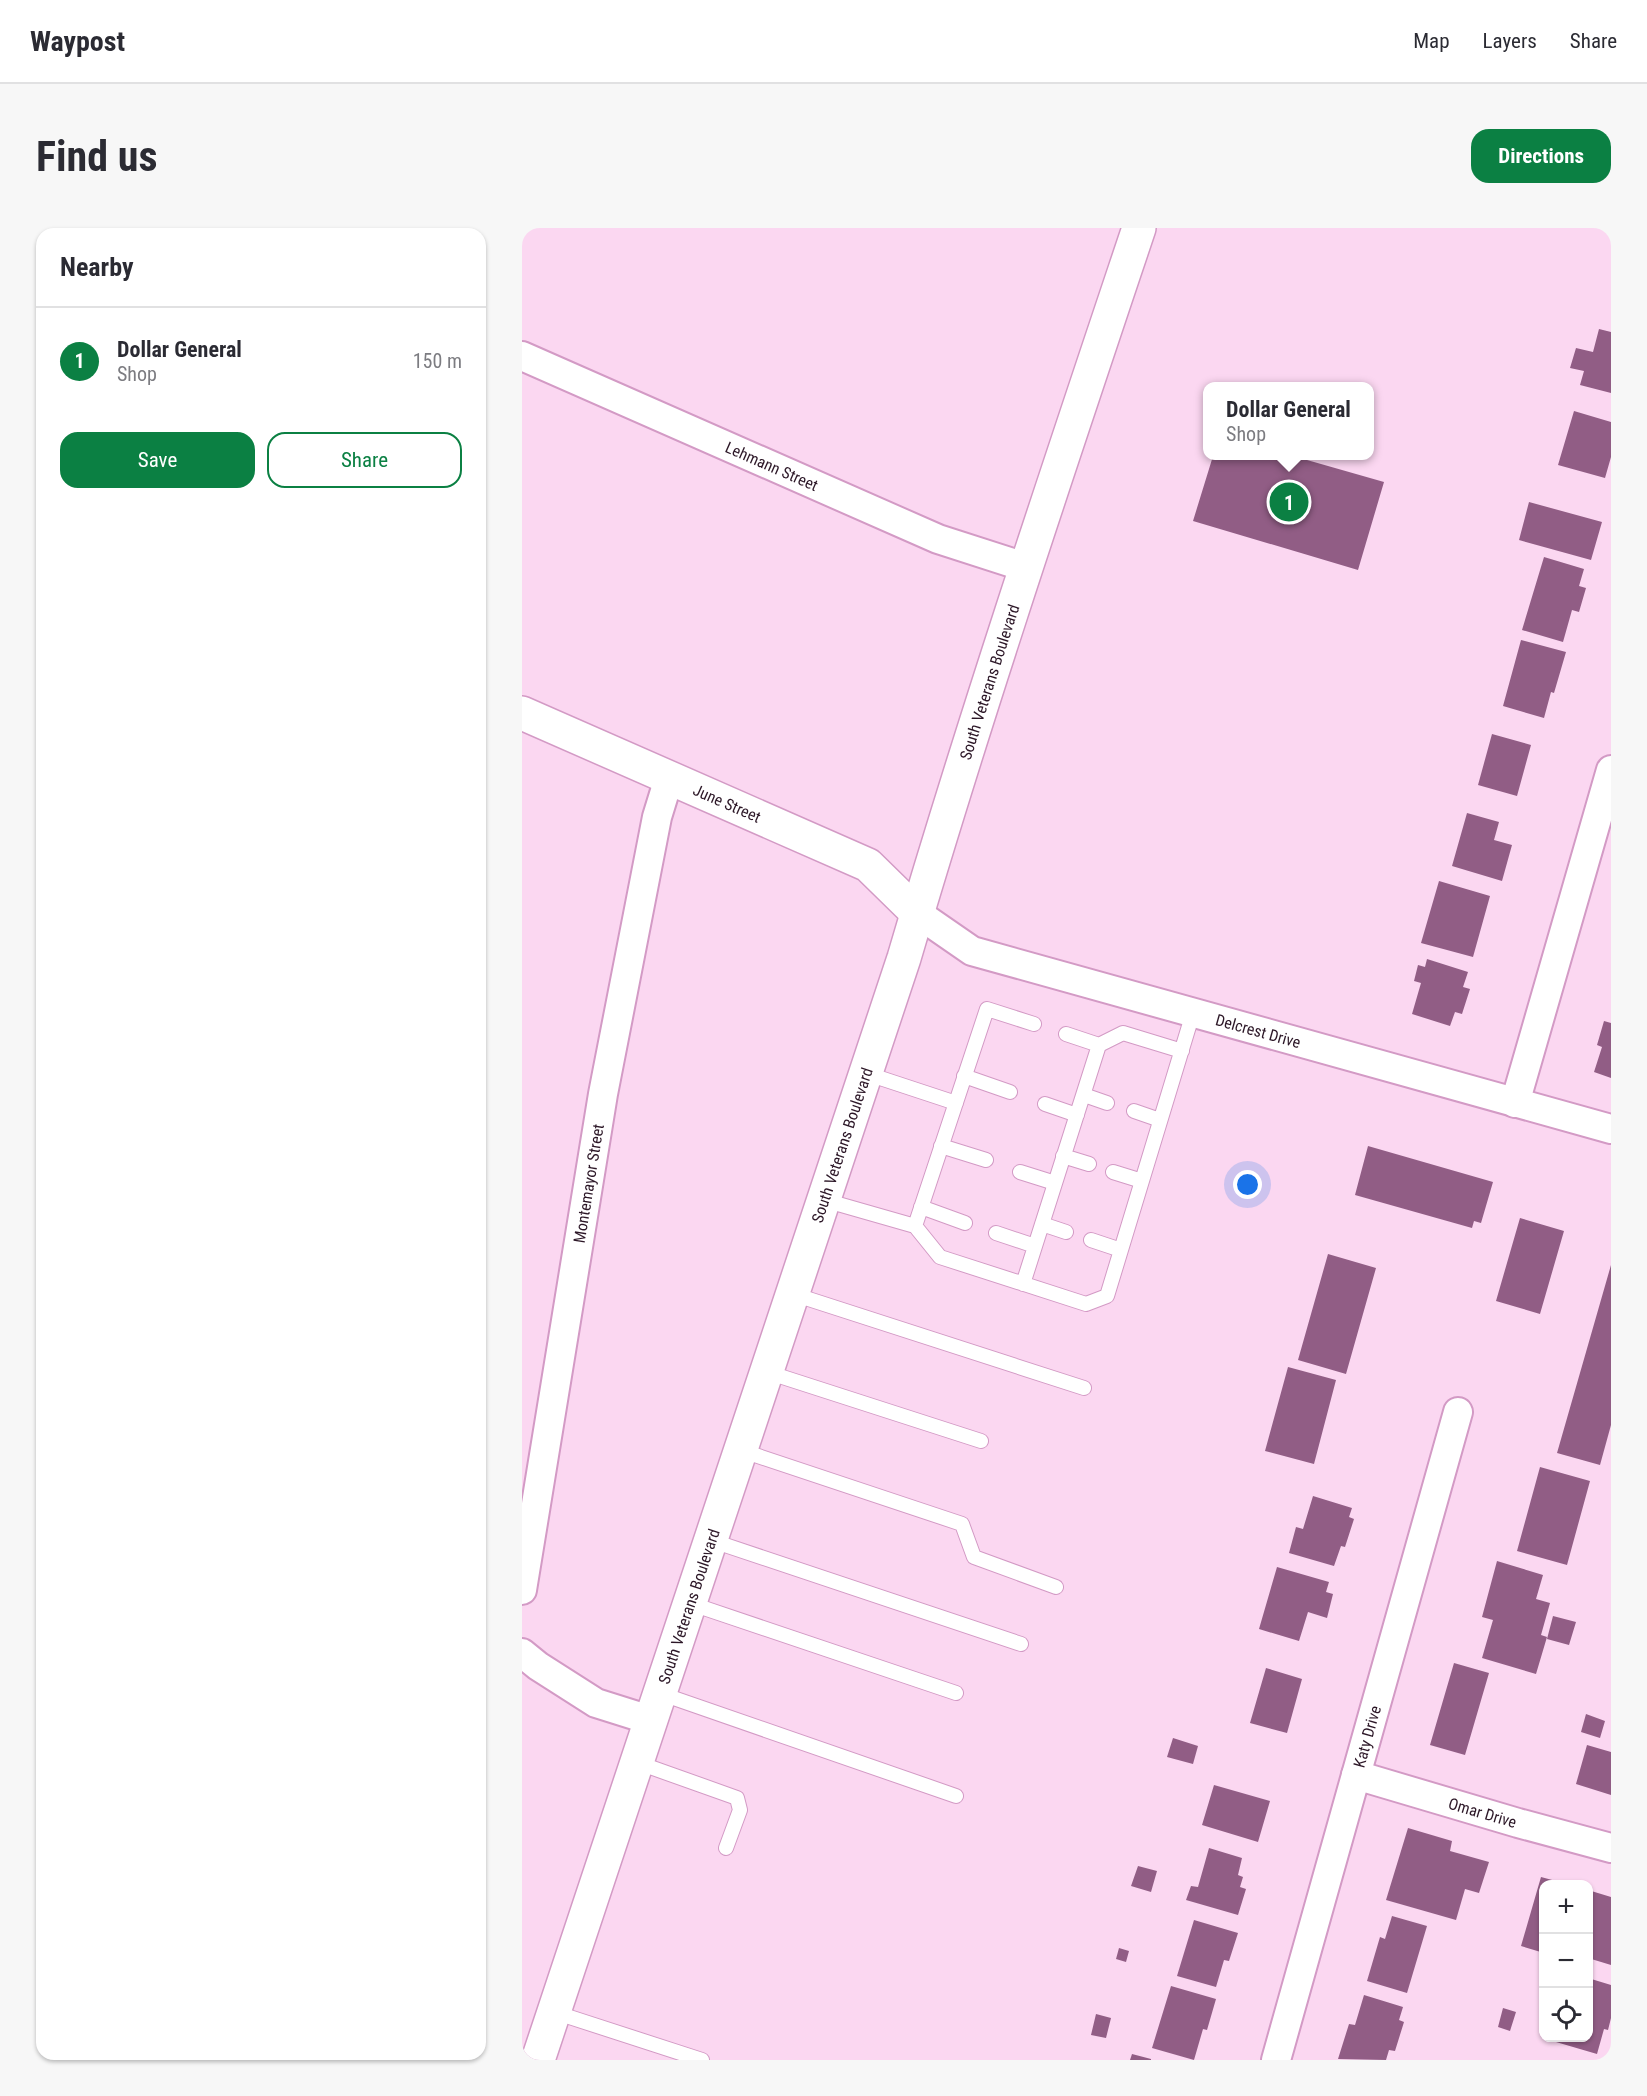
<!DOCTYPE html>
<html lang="en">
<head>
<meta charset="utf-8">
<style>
  body { margin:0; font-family:"Roboto Condensed",sans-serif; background:#f7f7f7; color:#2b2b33 }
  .controls { position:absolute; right:18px; bottom:18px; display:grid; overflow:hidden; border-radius:12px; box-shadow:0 2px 4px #0004 }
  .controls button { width:54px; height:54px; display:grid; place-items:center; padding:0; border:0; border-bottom:2px solid #e1e1e2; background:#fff; color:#2b2b33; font:30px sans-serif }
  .you { position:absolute; left:726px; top:957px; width:21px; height:21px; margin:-15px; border:4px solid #fff; border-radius:50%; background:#1a73e8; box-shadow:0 0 0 9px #1a73e833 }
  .badge { display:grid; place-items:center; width:39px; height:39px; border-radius:50%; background:#0b8043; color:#fff; font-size:20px; font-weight:700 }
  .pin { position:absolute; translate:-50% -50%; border:3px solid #fff; box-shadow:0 2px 6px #0006 }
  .popup { position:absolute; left:681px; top:154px; width:171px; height:78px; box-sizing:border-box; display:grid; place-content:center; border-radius:12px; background:#fff; filter:drop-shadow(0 2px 4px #0005); font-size:20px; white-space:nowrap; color:#7c7c81 }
  .popup b { font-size:22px; color:#2b2b33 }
  .popup::after { content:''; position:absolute; left:50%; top:100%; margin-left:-12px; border:12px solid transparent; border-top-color:#fff }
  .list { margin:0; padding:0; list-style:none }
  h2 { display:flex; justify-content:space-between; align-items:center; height:78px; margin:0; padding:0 24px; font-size:26px }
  h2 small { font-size:20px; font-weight:400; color:#7c7c81 }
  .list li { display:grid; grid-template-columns:39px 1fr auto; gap:18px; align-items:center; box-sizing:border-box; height:108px; padding:0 24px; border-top:2px solid #e1e1e2 }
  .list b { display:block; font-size:22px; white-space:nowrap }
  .list p { margin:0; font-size:20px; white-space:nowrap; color:#7c7c81 }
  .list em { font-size:20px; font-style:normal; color:#7c7c81 }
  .actions { display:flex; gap:12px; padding:18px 24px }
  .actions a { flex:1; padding:14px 0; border:2px solid #0b8043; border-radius:18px; text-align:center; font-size:21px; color:#0b8043 }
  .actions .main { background:#0b8043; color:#fff }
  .icon { flex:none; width:33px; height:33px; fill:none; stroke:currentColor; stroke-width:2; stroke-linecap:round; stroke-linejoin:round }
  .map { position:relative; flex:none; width:1089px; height:1832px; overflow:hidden; border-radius:18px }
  header { display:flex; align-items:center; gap:36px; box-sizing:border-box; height:84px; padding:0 30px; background:#fff; border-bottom:2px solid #e1e1e2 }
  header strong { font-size:28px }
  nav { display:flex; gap:33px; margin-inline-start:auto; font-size:21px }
  .intro { display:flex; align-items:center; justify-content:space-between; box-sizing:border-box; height:144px; padding:0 36px }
  h1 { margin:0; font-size:42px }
  .button { padding:15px 27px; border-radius:18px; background:#0b8043; color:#fff; font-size:21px; font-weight:700 }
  main { display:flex; gap:36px; padding:0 36px }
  aside { flex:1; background:#fff; border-radius:18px; box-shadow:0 2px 4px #0004 }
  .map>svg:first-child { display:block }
</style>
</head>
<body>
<header>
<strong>Waypost</strong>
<nav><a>Map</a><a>Layers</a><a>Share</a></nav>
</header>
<div class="intro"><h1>Find us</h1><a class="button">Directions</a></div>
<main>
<aside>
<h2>Nearby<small></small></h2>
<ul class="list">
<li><span class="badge">1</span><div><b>Dollar General</b><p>Shop</p></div><em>150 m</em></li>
</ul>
<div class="actions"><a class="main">Save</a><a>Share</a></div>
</aside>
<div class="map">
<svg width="1089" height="1832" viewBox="0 0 1089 1832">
  <rect width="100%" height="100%" fill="#fbd7f1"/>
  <path fill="#915d85" d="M1077,101L1089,104V165L1058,157L1062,143L1048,140L1054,120L1071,124Z
    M1052,183L1089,194V229L1083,250L1036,237Z
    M691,228H771L862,254L836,342L671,293Z
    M1007,274L1080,294L1069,332L997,312Z
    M1022,329L1062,341L1057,358L1064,360L1057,384L1050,382L1041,414L1000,402Z
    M999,412L1044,424L1032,465L1029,464L1022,490L981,478Z
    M970,506L1009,517L995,568L956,557Z
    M945,585L977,594L972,612L990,617L980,653L930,638Z
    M917,653L968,668L951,729L899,715Z
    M905,731L946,744L941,759L948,761L940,786L933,784L928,798L890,786L899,755L892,753L896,737L903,739Z
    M1082,793L1089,795V850L1072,844L1080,819L1075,817Z
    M846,918L971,954L959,995L952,993L950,1000L833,967Z
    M998,990L1042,1003L1018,1086L974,1073Z
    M806,1026L854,1040L824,1146L776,1132Z
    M1089,1037V1197L1078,1237L1035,1225Z
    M766,1139L814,1152L792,1236L743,1223Z
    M1018,1239L1068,1253L1045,1337L995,1323Z
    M791,1268L830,1280L827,1289L832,1291L823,1319L819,1318L812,1338L767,1325L774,1299L781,1301Z
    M975,1333L1021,1347L1014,1371L1028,1375L1019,1407L1025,1409L1014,1446L960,1430L971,1392L960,1389Z
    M755,1339L807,1354L804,1364L811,1366L805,1390L786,1384L777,1413L737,1401Z
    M1031,1388L1054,1394L1047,1417L1025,1411Z
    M932,1435L967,1445L943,1527L908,1517Z
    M744,1440L780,1451L765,1505L728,1495Z
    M1064,1486L1083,1493L1078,1510L1059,1504Z
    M651,1510L676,1518L671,1536L645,1529Z
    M1065,1517L1089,1524V1567L1054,1556Z
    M692,1557L748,1573L736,1614L680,1597Z
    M886,1600L930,1613L928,1623L967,1634L957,1665L943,1661L934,1692L864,1672Z
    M687,1620L720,1630L716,1647L721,1649L718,1659L724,1661L716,1687L664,1672L669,1658L676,1659Z
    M616,1638L635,1643L629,1664L609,1658Z
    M1019,1649L1045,1656H1022V1725L999,1718Z
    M1066,1662L1089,1669V1737L1066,1730Z
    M870,1688L905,1698L885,1765L845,1753L858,1709L863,1711Z
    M672,1692L716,1705L707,1733L702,1732L694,1759L655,1748Z
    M597,1720L607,1723L604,1734L594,1731Z
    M1066,1750L1089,1757V1790L1086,1802L1082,1801L1075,1826L1034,1814L1036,1810H1066Z
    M649,1758L694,1771L685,1802L681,1801L672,1832L630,1820Z
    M842,1767L881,1779L877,1792L882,1794L873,1823L867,1822L864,1832L816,1831L827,1796L833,1797Z
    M981,1780L994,1784L988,1803L976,1799Z
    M574,1786L589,1790L584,1810L569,1807Z
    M610,1826L629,1831V1832H608Z"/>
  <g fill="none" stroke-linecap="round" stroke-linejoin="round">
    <defs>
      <path id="service" d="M544,806L577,817
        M343,845L434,875
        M442,848L488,864
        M562,867L585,875
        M523,876L555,887
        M612,883L638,892
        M419,918L464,932
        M541,928L567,936
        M498,944L533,955
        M591,944L620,953
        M302,972L393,998L418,1029L564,1076L585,1068L671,785
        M399,979L443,995
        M520,996L544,1004
        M393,998L465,781L512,796
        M474,1005L513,1018
        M569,1012L599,1022
        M501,1056L577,817L601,805L660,823
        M271,1066L562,1160
        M245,1144L459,1213
        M218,1222L440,1296L452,1329L534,1359
        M188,1312L499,1416
        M167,1375L434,1465
        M137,1465L434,1568
        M114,1534L215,1570L218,1582L204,1620
        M32,1784L180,1832"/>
      <g id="minor">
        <path id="s1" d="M0,128L416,311L503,339"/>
        <path id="s2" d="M395,685L450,723L1089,901"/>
        <path d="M993,875L1089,542"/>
        <path id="s3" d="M0,1362L81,866L135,589L147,550"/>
        <path d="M0,1425L16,1438L74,1475L128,1492"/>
        <path id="s4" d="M834,1547L996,1595L1089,1620"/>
        <path id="s5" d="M754,1832L936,1184"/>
      </g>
      <g id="tertiary">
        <path id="s6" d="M0,485L346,637L395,685"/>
      </g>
      <g id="primary">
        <path id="s7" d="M16,1832L382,730C454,485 536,242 617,0"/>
      </g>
    </defs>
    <use href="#service" stroke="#d39ac5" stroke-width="16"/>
    <use href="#minor" stroke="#d39ac5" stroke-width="32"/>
    <use href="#tertiary" stroke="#d39ac5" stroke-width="36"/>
    <use href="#primary" stroke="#d39ac5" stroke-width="36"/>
    <use href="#service" stroke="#fff" stroke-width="14"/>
    <use href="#minor" stroke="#fff" stroke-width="28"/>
    <use href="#tertiary" stroke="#fff" stroke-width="33"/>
    <use href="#primary" stroke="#fff" stroke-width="33"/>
  </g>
  <g text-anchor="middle" stroke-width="4.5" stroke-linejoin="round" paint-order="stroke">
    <g font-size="16" fill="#2c1727" stroke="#f9ecf5">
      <text dy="6" stroke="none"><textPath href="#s1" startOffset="273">Lehmann Street</textPath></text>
      <text dy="6" stroke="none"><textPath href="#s7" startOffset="1450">South Veterans Boulevard</textPath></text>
      <text dy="6" stroke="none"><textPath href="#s6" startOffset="224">June Street</textPath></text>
      <text dy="6" stroke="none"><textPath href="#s2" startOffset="364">Delcrest Drive</textPath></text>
      <text dy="6" stroke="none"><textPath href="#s7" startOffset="964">South Veterans Boulevard</textPath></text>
      <text dy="6" stroke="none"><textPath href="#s3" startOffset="412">Montemayor Street</textPath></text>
      <text dy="6" stroke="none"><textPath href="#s7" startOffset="478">South Veterans Boulevard</textPath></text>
      <text dy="6" stroke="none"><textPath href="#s5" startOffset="336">Katy Drive</textPath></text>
      <text dy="6" stroke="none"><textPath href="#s4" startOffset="132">Omar Drive</textPath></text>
    </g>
  </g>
</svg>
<div class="controls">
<button>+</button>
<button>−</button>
<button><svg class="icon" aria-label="locate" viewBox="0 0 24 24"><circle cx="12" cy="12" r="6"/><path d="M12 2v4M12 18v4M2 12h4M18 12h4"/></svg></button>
</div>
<div class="you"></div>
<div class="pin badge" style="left:767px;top:274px">1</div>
<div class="popup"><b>Dollar General</b>Shop</div>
</div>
</main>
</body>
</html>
